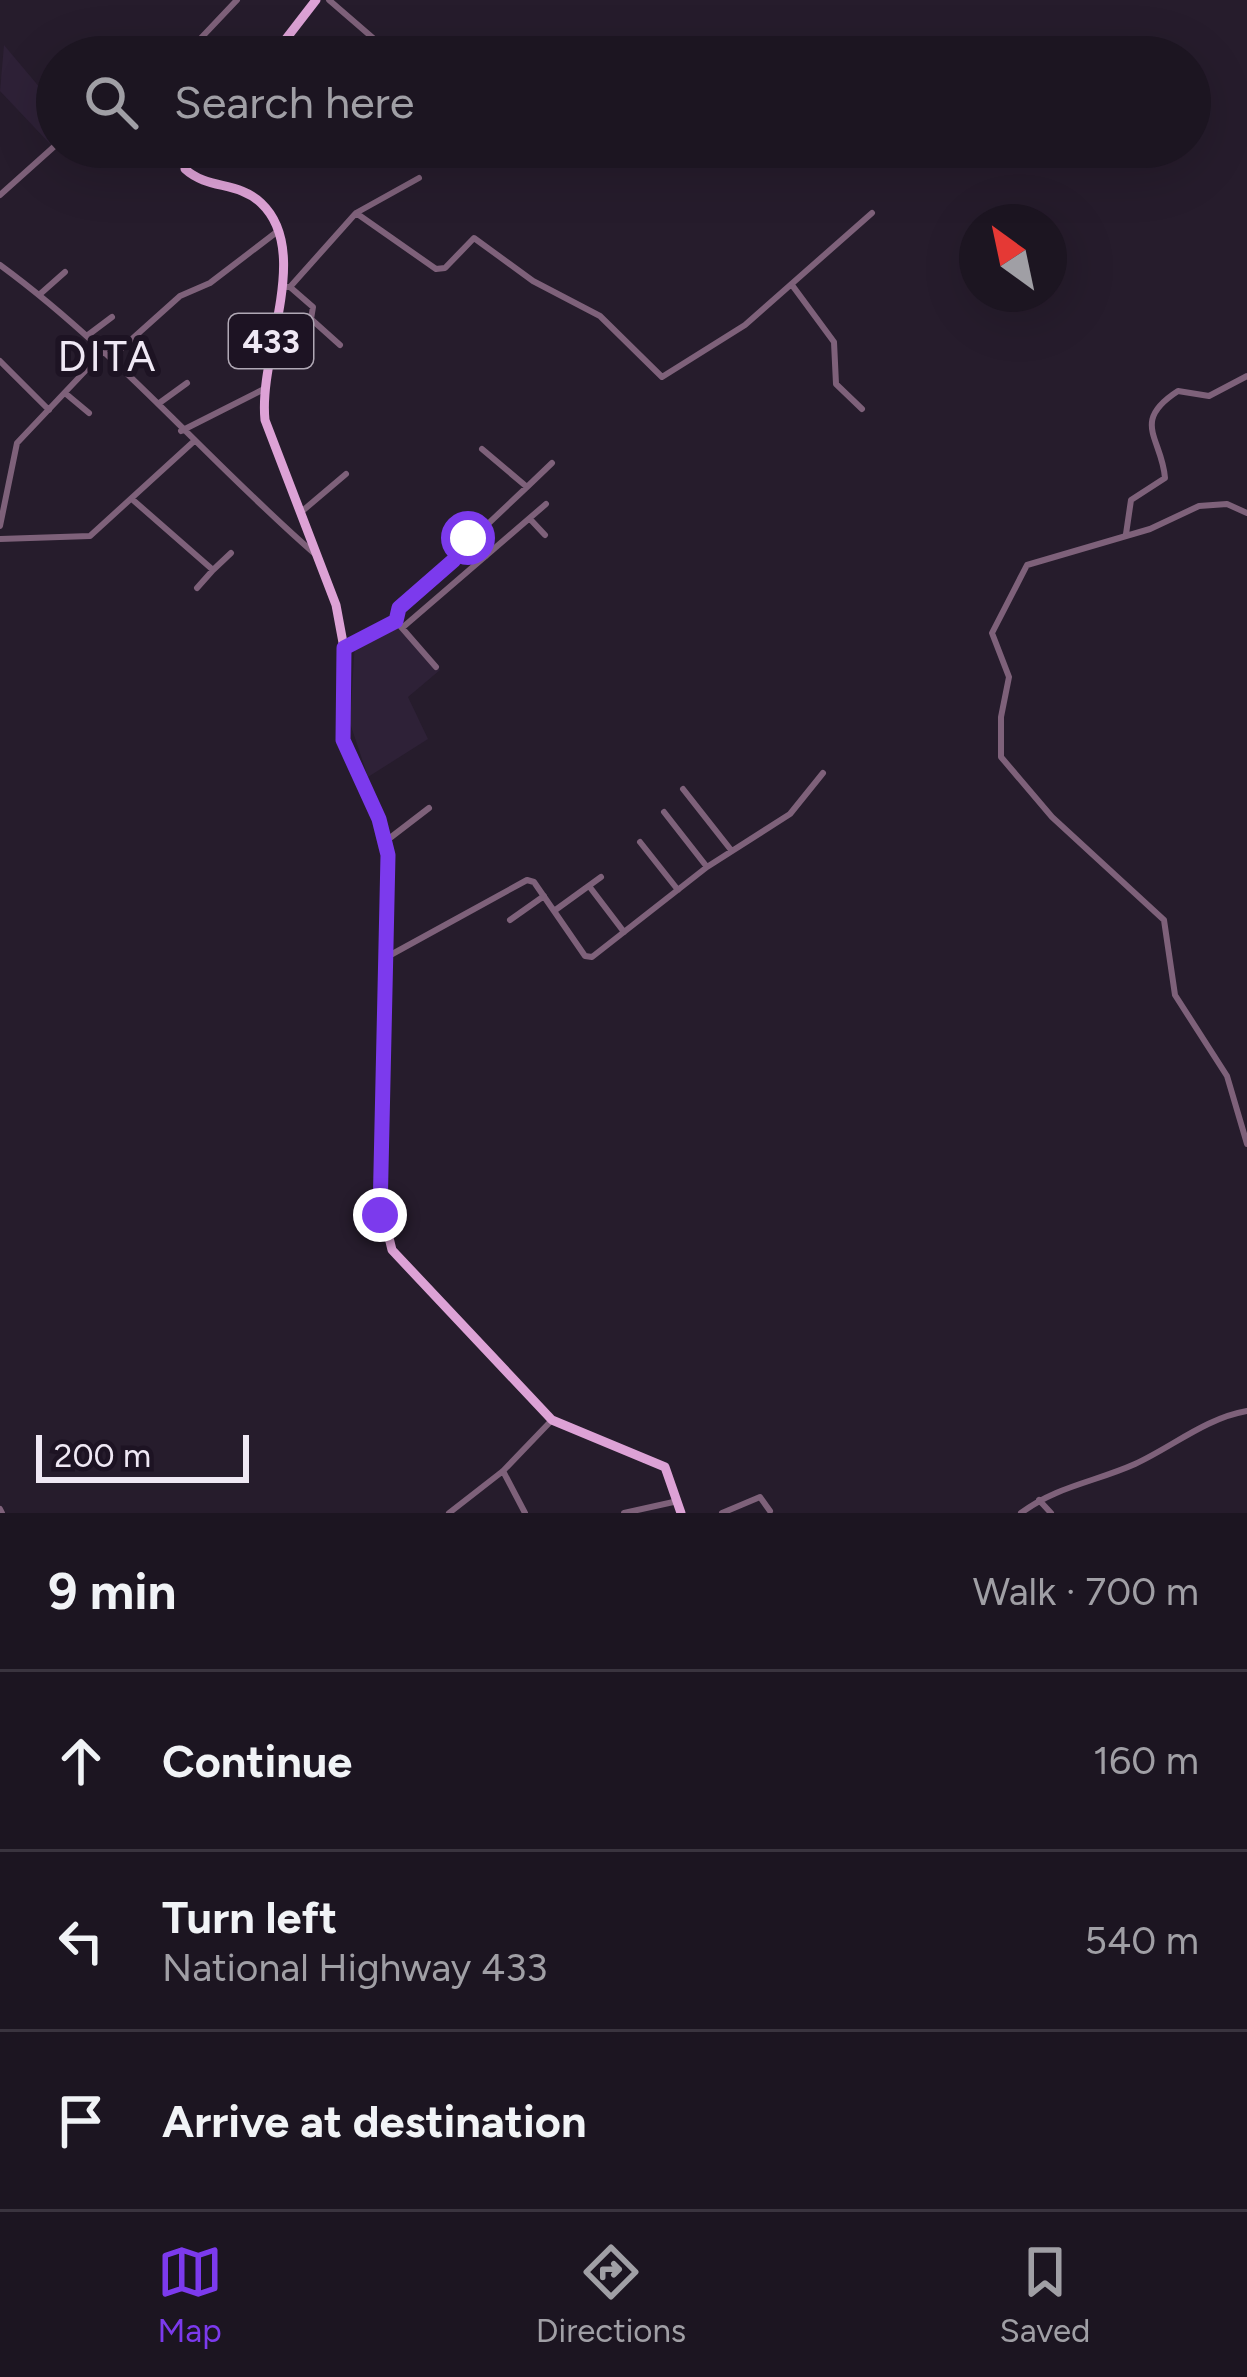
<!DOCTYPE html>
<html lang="en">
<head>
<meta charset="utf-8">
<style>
  body { margin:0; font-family:Figtree,sans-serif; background:#251e2a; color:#f1f3f6 }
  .compass { position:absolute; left:959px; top:204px; width:108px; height:108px; border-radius:50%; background:#1c1521; box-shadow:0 12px 48px #0002; rotate:327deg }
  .scale { position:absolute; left:36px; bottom:30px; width:213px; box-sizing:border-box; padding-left:12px; border:6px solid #efe8f4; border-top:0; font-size:33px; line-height:42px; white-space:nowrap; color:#efe8f4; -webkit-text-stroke:9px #1d1323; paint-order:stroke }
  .stop { position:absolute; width:36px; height:36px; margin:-27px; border:9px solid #7c3aed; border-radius:50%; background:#fff }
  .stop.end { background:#7c3aed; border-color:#fff; box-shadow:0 3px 12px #0008 }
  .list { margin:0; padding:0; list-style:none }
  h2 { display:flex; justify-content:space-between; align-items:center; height:156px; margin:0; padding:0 48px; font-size:51px }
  h2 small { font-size:39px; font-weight:400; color:#a09fa5 }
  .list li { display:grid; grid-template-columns:78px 1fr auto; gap:36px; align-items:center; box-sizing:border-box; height:180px; padding:0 48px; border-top:3px solid #3a343f }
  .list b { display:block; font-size:45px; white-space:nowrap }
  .list p { margin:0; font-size:39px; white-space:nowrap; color:#a09fa5 }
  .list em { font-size:39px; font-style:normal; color:#a09fa5 }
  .icon { flex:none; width:66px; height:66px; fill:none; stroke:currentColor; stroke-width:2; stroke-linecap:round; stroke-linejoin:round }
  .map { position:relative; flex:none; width:1247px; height:1513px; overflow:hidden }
  .search { position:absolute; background:#1c1521; box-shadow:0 12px 48px #0002; left:36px; right:36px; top:36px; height:132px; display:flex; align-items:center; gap:30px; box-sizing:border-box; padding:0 42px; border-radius:66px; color:#a09fa5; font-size:45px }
  .sheet { height:696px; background:#1c1521 }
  nav { display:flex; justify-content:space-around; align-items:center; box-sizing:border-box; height:168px; border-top:3px solid #3a343f; background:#1c1521; font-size:33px; color:#a09fa5 }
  nav a { display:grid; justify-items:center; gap:6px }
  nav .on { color:#7c3aed }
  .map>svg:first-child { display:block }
</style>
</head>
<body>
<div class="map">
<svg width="1247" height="1513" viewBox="0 0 1247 1513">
  <rect width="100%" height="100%" fill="#261c2c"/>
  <path fill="#2e2137" d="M4,45L57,108V143L52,146L0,91Z
    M396,621L440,670L408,697L428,739L368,777L350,723L355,641Z"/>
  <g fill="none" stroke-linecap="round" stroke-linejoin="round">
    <path stroke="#7e617a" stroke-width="6" d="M329,0L395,57
      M183,57L237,0
      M0,195L57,144
      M356,213L419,178
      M0,265C116,350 207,460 315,554
      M792,285L834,342L836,384L862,409
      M281,287H290L356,213L436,269L445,268L474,238L533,281L600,316L662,377L745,325L872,213
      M290,287L313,307L311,319L340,345
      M39,295L65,272
      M88,335L112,317
      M113,356L180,296L210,283L278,231
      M0,361L49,410
      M65,393L89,413
      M158,404L187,383
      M181,431L264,389
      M527,487L552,463
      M133,500L213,570L197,588
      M300,513L346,474
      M1247,513L1227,504L1199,506L1150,529L1027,565L992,633L1009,677L1001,717V757L1052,817L1164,920L1175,995L1227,1076L1247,1144
      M530,519L545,535
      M0,526L17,443L105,350
      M1126,534L1131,500L1165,478C1162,438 1130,422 1178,391L1209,396L1247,376
      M0,539L90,536L192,443
      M468,539L486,556
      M213,570L231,553
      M396,621L402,628L546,504
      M402,628L436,667
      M344,648L396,621L399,608L527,487L482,449
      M683,789L731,850
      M664,812L707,867
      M386,841L429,808
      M640,842L678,890
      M589,886L624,932
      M554,911L601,877
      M510,920L544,896
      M385,958L527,880L534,882L585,956L592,957L707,867L790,814L823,773
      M503,1471L525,1513
      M1039,1500L1051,1513
      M0,1509L2,1513
      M449,1513L503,1471L552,1420
      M624,1513L678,1501
      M722,1513L760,1497L770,1511
      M1021,1513C1057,1486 1095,1482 1135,1464C1172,1447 1206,1418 1247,1411"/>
    <path stroke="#dda2d6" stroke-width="9" d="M272,57L316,0
      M187,147L185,169C208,190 238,181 261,203C313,252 258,354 265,420L336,605L344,648L343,740L379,819L388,855L379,1196L392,1250L552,1420L665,1467L681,1513"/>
  </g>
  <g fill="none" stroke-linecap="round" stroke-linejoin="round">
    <path stroke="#7c3aed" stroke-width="15" d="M380,1215L388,855L379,819L343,740L344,648L396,621L399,608L454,560L468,538"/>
  </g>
  <g text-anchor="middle" stroke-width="12" stroke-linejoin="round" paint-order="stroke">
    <rect fill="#1d1323" stroke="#b0a8b5" stroke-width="3" x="229" y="314" width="84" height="54" rx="9"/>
    <g font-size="33" font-weight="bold" fill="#efe8f4">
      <text x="271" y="353">433</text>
    </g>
    <g font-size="42" letter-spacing="3" fill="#efe8f4" stroke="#1d1323">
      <text x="108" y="371">DITA</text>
    </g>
  </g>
</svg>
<svg class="compass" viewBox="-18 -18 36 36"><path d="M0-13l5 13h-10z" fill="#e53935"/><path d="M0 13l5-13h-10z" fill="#a09fa5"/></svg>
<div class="scale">200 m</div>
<div class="stop" style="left:468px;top:538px"></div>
<div class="stop end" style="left:380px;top:1215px"></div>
<div class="search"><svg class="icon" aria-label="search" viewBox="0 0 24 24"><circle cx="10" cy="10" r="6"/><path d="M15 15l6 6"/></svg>Search here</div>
</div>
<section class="sheet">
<h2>9 min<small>Walk · 700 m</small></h2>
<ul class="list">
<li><svg class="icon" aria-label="ahead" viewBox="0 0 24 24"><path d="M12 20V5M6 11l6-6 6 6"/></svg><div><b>Continue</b></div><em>160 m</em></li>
<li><svg class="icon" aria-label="left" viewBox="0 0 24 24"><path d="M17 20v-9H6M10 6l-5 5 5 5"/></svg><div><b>Turn left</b><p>National Highway 433</p></div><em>540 m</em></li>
<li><svg class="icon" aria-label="arrive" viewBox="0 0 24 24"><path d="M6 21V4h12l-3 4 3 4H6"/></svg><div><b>Arrive at destination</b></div></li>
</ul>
</section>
<nav>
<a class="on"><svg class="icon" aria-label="map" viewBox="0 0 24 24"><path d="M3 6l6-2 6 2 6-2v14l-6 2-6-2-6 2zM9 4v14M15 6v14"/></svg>Map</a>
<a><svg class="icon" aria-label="directions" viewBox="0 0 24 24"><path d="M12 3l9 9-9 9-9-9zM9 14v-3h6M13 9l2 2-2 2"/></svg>Directions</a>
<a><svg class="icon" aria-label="saved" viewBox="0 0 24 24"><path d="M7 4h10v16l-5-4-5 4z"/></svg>Saved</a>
</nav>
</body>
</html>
